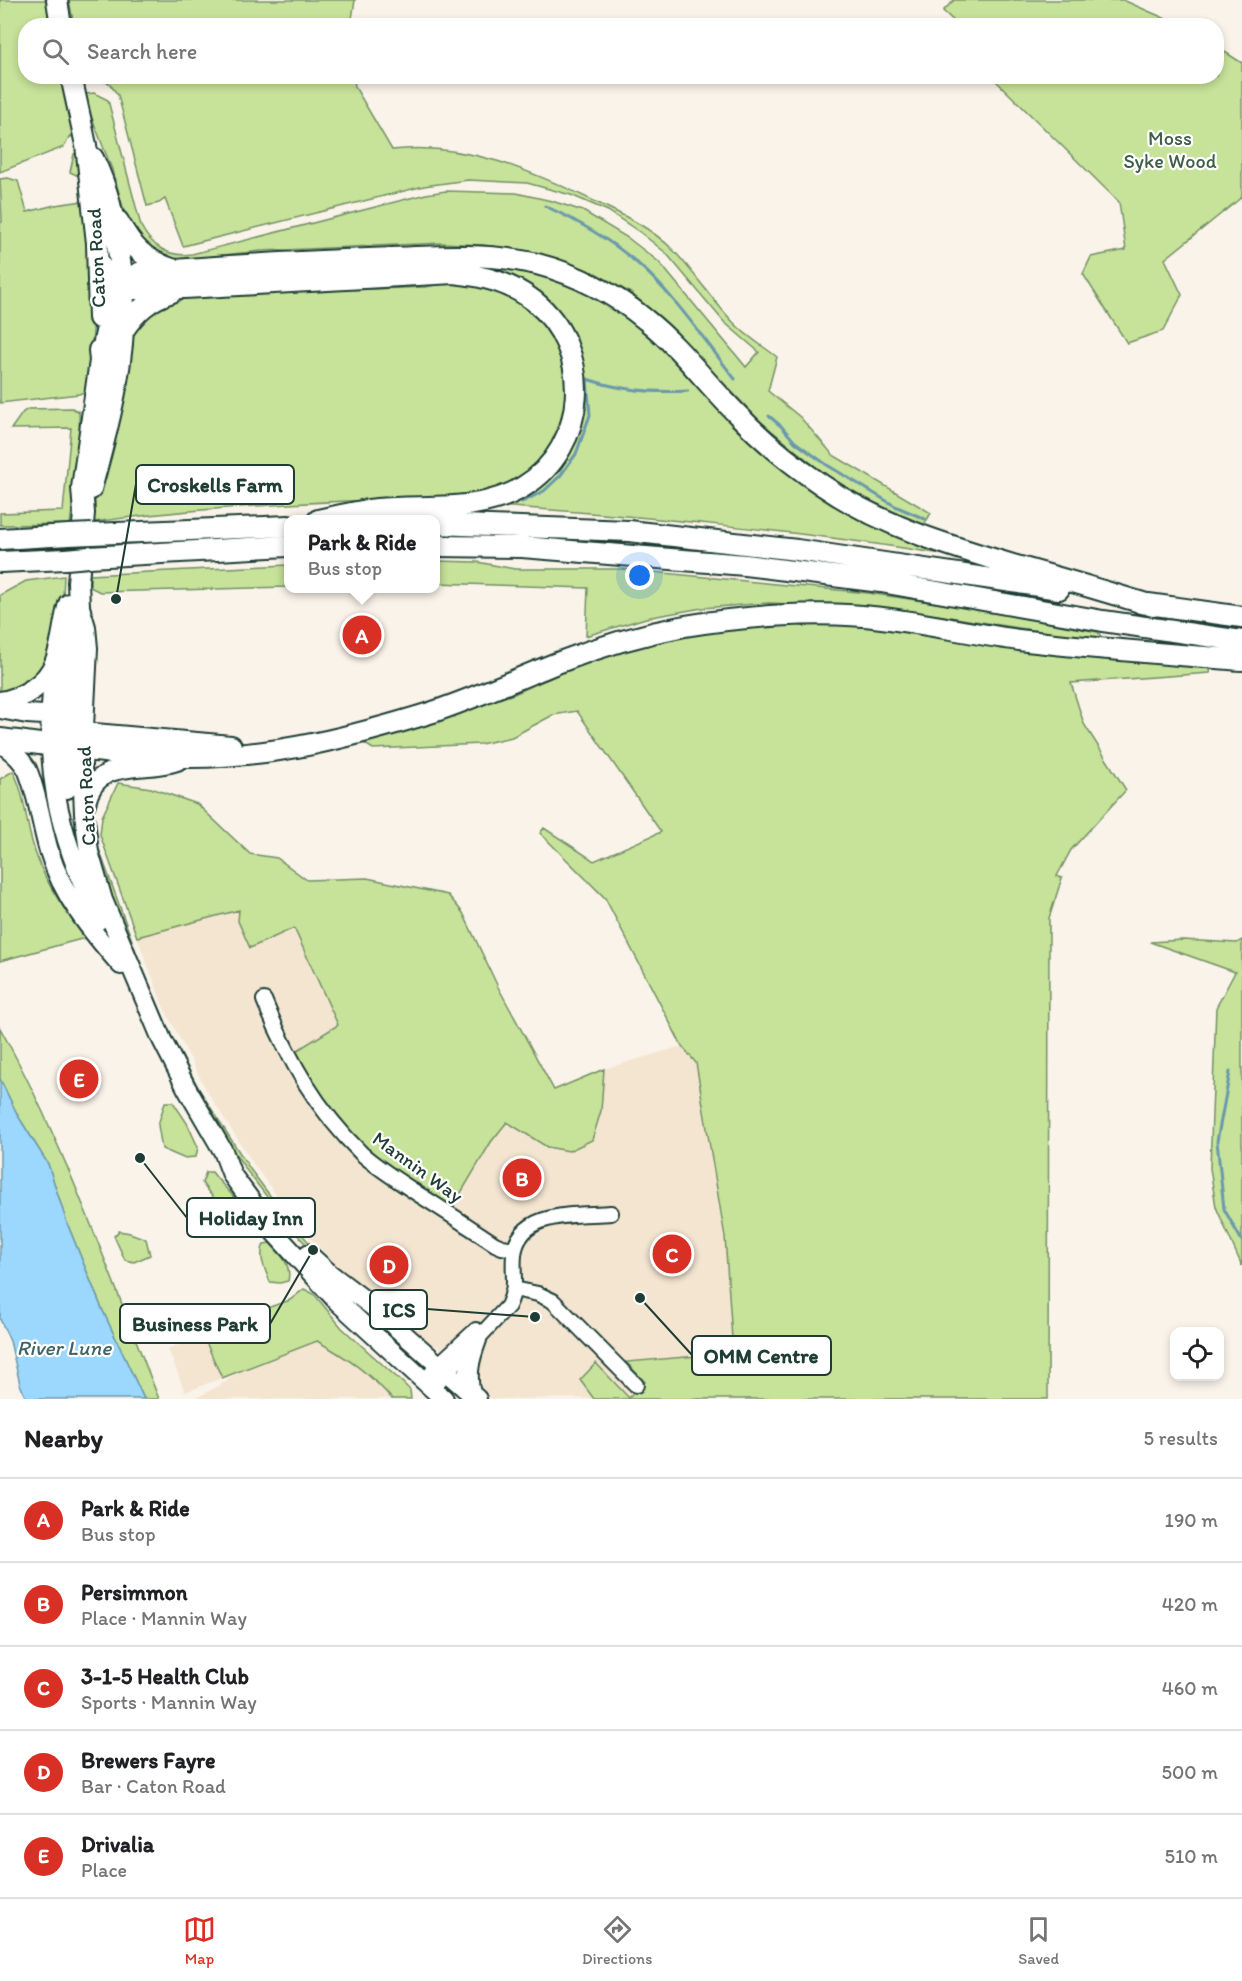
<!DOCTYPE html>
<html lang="en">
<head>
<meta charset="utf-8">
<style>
  body { margin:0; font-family:Itim,sans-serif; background:#f2f2f2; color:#202124 }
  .controls { position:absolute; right:18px; bottom:18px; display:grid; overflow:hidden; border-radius:12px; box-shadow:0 3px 9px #0003 }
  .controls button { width:54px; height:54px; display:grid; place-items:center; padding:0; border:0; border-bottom:2px solid #e0e0e0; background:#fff; color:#202124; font:30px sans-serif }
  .you { position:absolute; left:640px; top:576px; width:21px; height:21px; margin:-15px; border:4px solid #fff; border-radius:50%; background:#1a73e8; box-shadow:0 0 0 9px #1a73e833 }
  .badge { display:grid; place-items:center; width:39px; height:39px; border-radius:50%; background:#d93025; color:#fff; font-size:20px; font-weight:700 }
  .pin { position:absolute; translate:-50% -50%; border:3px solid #fff; box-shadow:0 2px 6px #0006 }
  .popup { position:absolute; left:284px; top:515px; width:156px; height:78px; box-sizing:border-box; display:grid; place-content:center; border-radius:12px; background:#fff; filter:drop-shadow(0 2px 4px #0005); font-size:20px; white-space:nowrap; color:#757577 }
  .popup b { font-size:22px; color:#202124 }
  .popup::after { content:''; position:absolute; left:50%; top:100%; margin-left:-12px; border:12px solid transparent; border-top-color:#fff }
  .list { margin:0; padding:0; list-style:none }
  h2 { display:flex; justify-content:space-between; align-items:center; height:78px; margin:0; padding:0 24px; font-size:26px }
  h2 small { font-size:20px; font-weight:400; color:#757577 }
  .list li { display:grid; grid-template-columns:39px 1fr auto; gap:18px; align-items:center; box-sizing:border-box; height:84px; padding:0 24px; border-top:2px solid #e0e0e0 }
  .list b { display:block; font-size:22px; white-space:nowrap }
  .list p { margin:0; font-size:20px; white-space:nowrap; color:#757577 }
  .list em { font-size:20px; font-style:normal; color:#757577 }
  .icon { flex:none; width:33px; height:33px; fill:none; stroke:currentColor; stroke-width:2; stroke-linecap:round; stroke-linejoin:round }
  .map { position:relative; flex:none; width:1242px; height:1399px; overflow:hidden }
  .search { position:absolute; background:#fff; box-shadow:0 3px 9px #0003; left:18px; right:18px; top:18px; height:66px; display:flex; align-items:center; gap:15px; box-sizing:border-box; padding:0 21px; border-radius:24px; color:#757577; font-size:22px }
  .sheet { height:498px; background:#fff }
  nav { display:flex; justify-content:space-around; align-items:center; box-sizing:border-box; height:84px; border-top:2px solid #e0e0e0; background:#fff; font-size:16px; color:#757577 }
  nav a { display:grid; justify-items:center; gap:3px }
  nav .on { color:#d93025 }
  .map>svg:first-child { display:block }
</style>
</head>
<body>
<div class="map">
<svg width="1242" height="1399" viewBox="0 0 1242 1399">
  <rect width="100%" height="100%" fill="#faf3ea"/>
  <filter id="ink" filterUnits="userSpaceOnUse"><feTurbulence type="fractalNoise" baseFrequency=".0167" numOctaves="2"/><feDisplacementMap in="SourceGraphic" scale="12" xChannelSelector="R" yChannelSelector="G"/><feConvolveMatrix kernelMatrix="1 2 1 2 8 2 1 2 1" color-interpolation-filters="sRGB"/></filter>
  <g filter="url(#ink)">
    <path fill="#f4e5d1" d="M240,910L294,928L338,1025L311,1082L365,1149L491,1142L507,1122L547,1147L601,1111L604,1069L682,1046L696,1063L725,1237L733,1354L627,1362L645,1382L629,1398L492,1399L439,1347L434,1346L424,1338L336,1264L306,1234L288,1211L254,1165L208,1093L163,1006L137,937Z
      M309,1316L401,1399H194L224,1383Z
      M203,1335L222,1378L185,1392L168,1349Z"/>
    <path fill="#c7e299" stroke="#739066" stroke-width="1.5" d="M0,0H47L52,25L26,26V76L62,77L74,135L69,138L64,147L0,172Z
      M69,0H355L351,25L74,26Z
      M954,0H1123L1180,25H958L943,11Z
      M1217,47L1242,63V197L1165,259L1182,295L1163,331L1127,343L1083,274L1091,257L1126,250L1119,202L992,77L1216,76Z
      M85,77H354L355,87L392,150C464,141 532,171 596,202C623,215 652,228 673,250C695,273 712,300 734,323C746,336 763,346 777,357L768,391L800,417L833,455L931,513L924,525L855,494L823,473L761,422L662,319L631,293L595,273L560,260L523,251L483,245L442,243L261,251L205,257L192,263L163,262L129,229L113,172L85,100L86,94L94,93L108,100L141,226C151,246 169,258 192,254L426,194L446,191L516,193L552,201L583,211L628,238L659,262L746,367L759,352L724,322L666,253L641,233L608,211L571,195L527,183L468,180L424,186L183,246L165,199L159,203L147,206L118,95L109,83Z
      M80,153C85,188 91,223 94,258C97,303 92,347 87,391L79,394L0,403V223L2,222L0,179L8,178L18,181L27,212L55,205L83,201V178L70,172L74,154Z
      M469,262L518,269L566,281L618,307L666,350L751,438L959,557C806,531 651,517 496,506L567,450L570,337L471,269Z
      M450,282C473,285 500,286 520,300C532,308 539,318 547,330C586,386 566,462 501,488C476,498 450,497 425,498C399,499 373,500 347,501C263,505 177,510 94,522L95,500L110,450L129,341L136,325L163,298C250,291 338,291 425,287Z
      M72,408L79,412L80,456L70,524L0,525V513L63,511L71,428L11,429L23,412L28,409Z
      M436,561L477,562L515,569H622L868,593L964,607L1098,632L1102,638L1063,635L898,609L769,603L702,608L646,618L586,636L588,588L436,583Z
      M288,565V587L100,592L90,587V575Z
      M64,576L63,595L43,667L26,687L0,692V595L26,581Z
      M814,624L873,626L1042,648L1114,660L1212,663L1210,673L1071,683L1084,724L1126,790L1071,850L1057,876L1062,878L1049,918L1048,1399H594L580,1380L596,1363L629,1398L645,1382L626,1362L733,1353L725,1237L696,1063L682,1046L605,898L540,833L544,828L594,861L661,832L577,711L553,715L512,737L481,744L373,749L362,742L514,694L572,668L634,648L698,633L743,627Z
      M13,771C24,792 25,815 31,838C41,878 61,905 85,938L0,961V779Z
      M118,783L151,788L197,804L250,854L277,858L307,880L367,878L448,895L463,913L498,987L554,1090L604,1069L601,1111L592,1140L569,1151L547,1147L507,1122L491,1142L452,1208L390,1169L365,1149L311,1082L296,1051L338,1025L294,928L250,948L238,921L239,910L137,937L100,835L102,817Z
      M95,838L138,957L171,1035L200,1091L250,1169L277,1205L275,1207L247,1171L203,1105L123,942Z
      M1183,940L1237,943L1242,940V1266L1216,1207L1210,1168L1216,1008L1235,972L1150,942Z
      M0,1028C66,1146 109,1274 159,1399H144L102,1309L67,1223L48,1164L18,1116L0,1079Z
      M165,1102H173L187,1123L198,1147L196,1157L183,1158L162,1149L158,1125Z
      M206,1172H212C222,1186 236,1196 244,1211L239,1215C222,1208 212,1198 202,1183Z
      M282,1211L312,1246L310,1249L279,1214Z
      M119,1231L130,1233L146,1239L150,1255L134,1262L125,1260L114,1236Z
      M270,1243C281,1255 292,1264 288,1281L280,1283L270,1282C265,1269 258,1257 264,1244Z
      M304,1289L314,1294L342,1328L402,1382L410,1390L411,1399H392C371,1374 346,1357 317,1341L222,1378L201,1331L290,1300Z"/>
    <path fill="#9cd7fd" stroke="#6a99ad" stroke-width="1.5" d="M0,1079L18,1116L48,1164L67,1223L102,1309L144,1399H26L20,1384L10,1341L0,1319Z"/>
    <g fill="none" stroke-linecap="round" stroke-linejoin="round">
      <path stroke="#6a99ad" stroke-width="3" d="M545,206C578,221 609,239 636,262C673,293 705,341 735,379
        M769,416L782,427L795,442L827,465L895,506L925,519
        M522,502L544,491L560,476L576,454L590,415L587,379C619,390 654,393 688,391
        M1230,1072L1217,1141L1224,1209L1242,1241"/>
      <defs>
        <path id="minor" d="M264,1000C288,1059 316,1109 362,1154C379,1169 399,1181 418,1194C444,1210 469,1227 495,1244L502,1247L515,1249
          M514,1289L538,1294L553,1301L636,1385
          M425,1381L438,1365L476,1330
          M432,1388L508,1306C518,1285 512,1276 514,1255C519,1209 577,1216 611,1213"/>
        <path id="major" d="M80,607L86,627L88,648L82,766L84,813L89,852L103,900L162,1040L187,1089L223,1151L232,1175L274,1232L338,1302L444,1399
          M55,663C42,762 56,831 99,920
          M0,709L27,714L61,716
          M0,743C12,750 20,758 27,769C38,795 41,824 49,851C62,895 91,931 121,965
          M67,789L65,747L68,733
          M86,803C97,756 141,773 177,761
          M308,1254L330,1274L372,1306L477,1399
          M471,1394C466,1374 470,1359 477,1340"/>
        <path id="highway" d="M57,0L61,26
          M71,76L86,145L97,243L99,318
          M118,221C133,248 143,259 172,269
          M99,264L110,279L119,285L123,288L132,289L184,288L454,273C483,276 510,282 534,301C594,349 589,447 523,487C479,514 425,504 377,509C357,511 338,516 318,520
          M123,331C136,311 150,299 172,292
          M100,361L115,289L123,281L139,273C215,266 292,262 369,259C424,257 483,251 537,264C576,274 615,294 646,320C680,347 706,383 736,413C762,440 791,464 822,485C880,525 946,545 1013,565C1060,578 1107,592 1153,606
          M91,489C110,421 128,354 123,282C122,271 120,261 118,250C114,216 108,189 93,158
          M436,524L629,531L797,550L1059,589
          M92,534L288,526
          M0,539L69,535
          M436,546L522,547L745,565L881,582L1103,621L1242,641
          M89,557L288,546
          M0,562L66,559
          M1141,603L1242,617
          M0,702C22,699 47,684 55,663C63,645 63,623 69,604
          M50,715C59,726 69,729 83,733L231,746
          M0,739C63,746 126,758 190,757C275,757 352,737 433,712C475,698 516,679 557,663C598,647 642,634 685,626C746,616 821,610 882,618C930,624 978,635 1027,641C1098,649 1170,654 1242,660
          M50,745L57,738L66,722L79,606L78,582L84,513L82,488L100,361L99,350"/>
      </defs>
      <use href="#minor" stroke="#1f3d34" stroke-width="18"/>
      <use href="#major" stroke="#1f3d34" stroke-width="22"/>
      <use href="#highway" stroke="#1f3d34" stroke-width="24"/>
      <use href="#minor" stroke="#fff" stroke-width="14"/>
      <use href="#major" stroke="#fff" stroke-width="18"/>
      <use href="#highway" stroke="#fff" stroke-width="20"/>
      <defs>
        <path id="highway-bridge" d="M69,535L92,534
          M66,559L89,557"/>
      </defs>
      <use href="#highway-bridge" stroke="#1f3d34" stroke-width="24" stroke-linecap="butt"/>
      <use href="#highway-bridge" stroke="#fff" stroke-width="20"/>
    </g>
  </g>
  <g text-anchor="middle" stroke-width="4.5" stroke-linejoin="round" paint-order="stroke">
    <g font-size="20" fill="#415e48" stroke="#fff">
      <text x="1170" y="145">Moss<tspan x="1170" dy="23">Syke Wood</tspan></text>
    </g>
    <g font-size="20" fill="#1f3d34" stroke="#fff">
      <text transform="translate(96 258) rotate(-93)" y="7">Caton Road</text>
      <text transform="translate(86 796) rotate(-93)" y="7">Caton Road</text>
      <text transform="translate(418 1167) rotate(36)" y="7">Mannin Way</text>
    </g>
    <g font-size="21" font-style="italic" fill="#3e6466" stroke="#fff">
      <text x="64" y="1355">River Lune</text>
    </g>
  </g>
  <path fill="none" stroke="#1f3d34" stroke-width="2" d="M116 599L136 484M140 1158L187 1218M535 1317L427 1309M313 1250L270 1324M640 1298L692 1355"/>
  <g fill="#1f3d34" stroke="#fff" stroke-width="2">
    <circle cx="116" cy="599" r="6"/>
    <circle cx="140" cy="1158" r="6"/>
    <circle cx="535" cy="1317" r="6"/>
    <circle cx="313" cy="1250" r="6"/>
    <circle cx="640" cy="1298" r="6"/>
  </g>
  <g fill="#fff" stroke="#1f3d34" stroke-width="2">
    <rect x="136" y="465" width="158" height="39" rx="6"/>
    <rect x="187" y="1198" width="128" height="39" rx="6"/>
    <rect x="370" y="1290" width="57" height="39" rx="6"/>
    <rect x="120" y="1304" width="150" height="39" rx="6"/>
    <rect x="692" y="1336" width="139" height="39" rx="6"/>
  </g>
  <g font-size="21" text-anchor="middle" font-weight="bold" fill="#1f3d34">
    <text x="215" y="492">Croskells Farm</text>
    <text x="251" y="1225">Holiday Inn</text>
    <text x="399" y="1317">ICS</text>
    <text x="195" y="1331">Business Park</text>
    <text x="761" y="1363">OMM Centre</text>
  </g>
</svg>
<div class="controls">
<button><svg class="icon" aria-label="locate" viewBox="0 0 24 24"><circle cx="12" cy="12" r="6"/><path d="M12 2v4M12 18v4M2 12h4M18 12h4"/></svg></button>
</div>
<div class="you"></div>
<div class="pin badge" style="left:362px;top:635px">A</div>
<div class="popup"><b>Park &amp; Ride</b>Bus stop</div>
<div class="pin badge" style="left:522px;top:1178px">B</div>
<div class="pin badge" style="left:672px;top:1254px">C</div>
<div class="pin badge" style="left:389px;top:1265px">D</div>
<div class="pin badge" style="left:79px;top:1079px">E</div>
<div class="search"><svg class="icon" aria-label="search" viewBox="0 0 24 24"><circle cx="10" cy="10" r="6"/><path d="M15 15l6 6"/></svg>Search here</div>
</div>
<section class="sheet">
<h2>Nearby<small>5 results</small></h2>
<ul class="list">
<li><span class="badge">A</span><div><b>Park &amp; Ride</b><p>Bus stop</p></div><em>190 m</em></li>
<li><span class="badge">B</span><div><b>Persimmon</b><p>Place · Mannin Way</p></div><em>420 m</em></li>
<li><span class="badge">C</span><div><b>3-1-5 Health Club</b><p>Sports · Mannin Way</p></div><em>460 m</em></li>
<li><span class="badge">D</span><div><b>Brewers Fayre</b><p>Bar · Caton Road</p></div><em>500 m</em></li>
<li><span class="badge">E</span><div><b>Drivalia</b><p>Place</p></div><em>510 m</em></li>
</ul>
</section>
<nav>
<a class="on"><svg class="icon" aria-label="map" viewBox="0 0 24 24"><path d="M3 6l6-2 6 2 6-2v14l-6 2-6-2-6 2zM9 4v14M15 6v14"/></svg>Map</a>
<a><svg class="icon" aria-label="directions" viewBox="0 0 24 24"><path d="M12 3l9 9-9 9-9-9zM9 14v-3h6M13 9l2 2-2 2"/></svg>Directions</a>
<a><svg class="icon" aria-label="saved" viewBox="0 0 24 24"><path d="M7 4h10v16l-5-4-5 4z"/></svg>Saved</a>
</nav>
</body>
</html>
